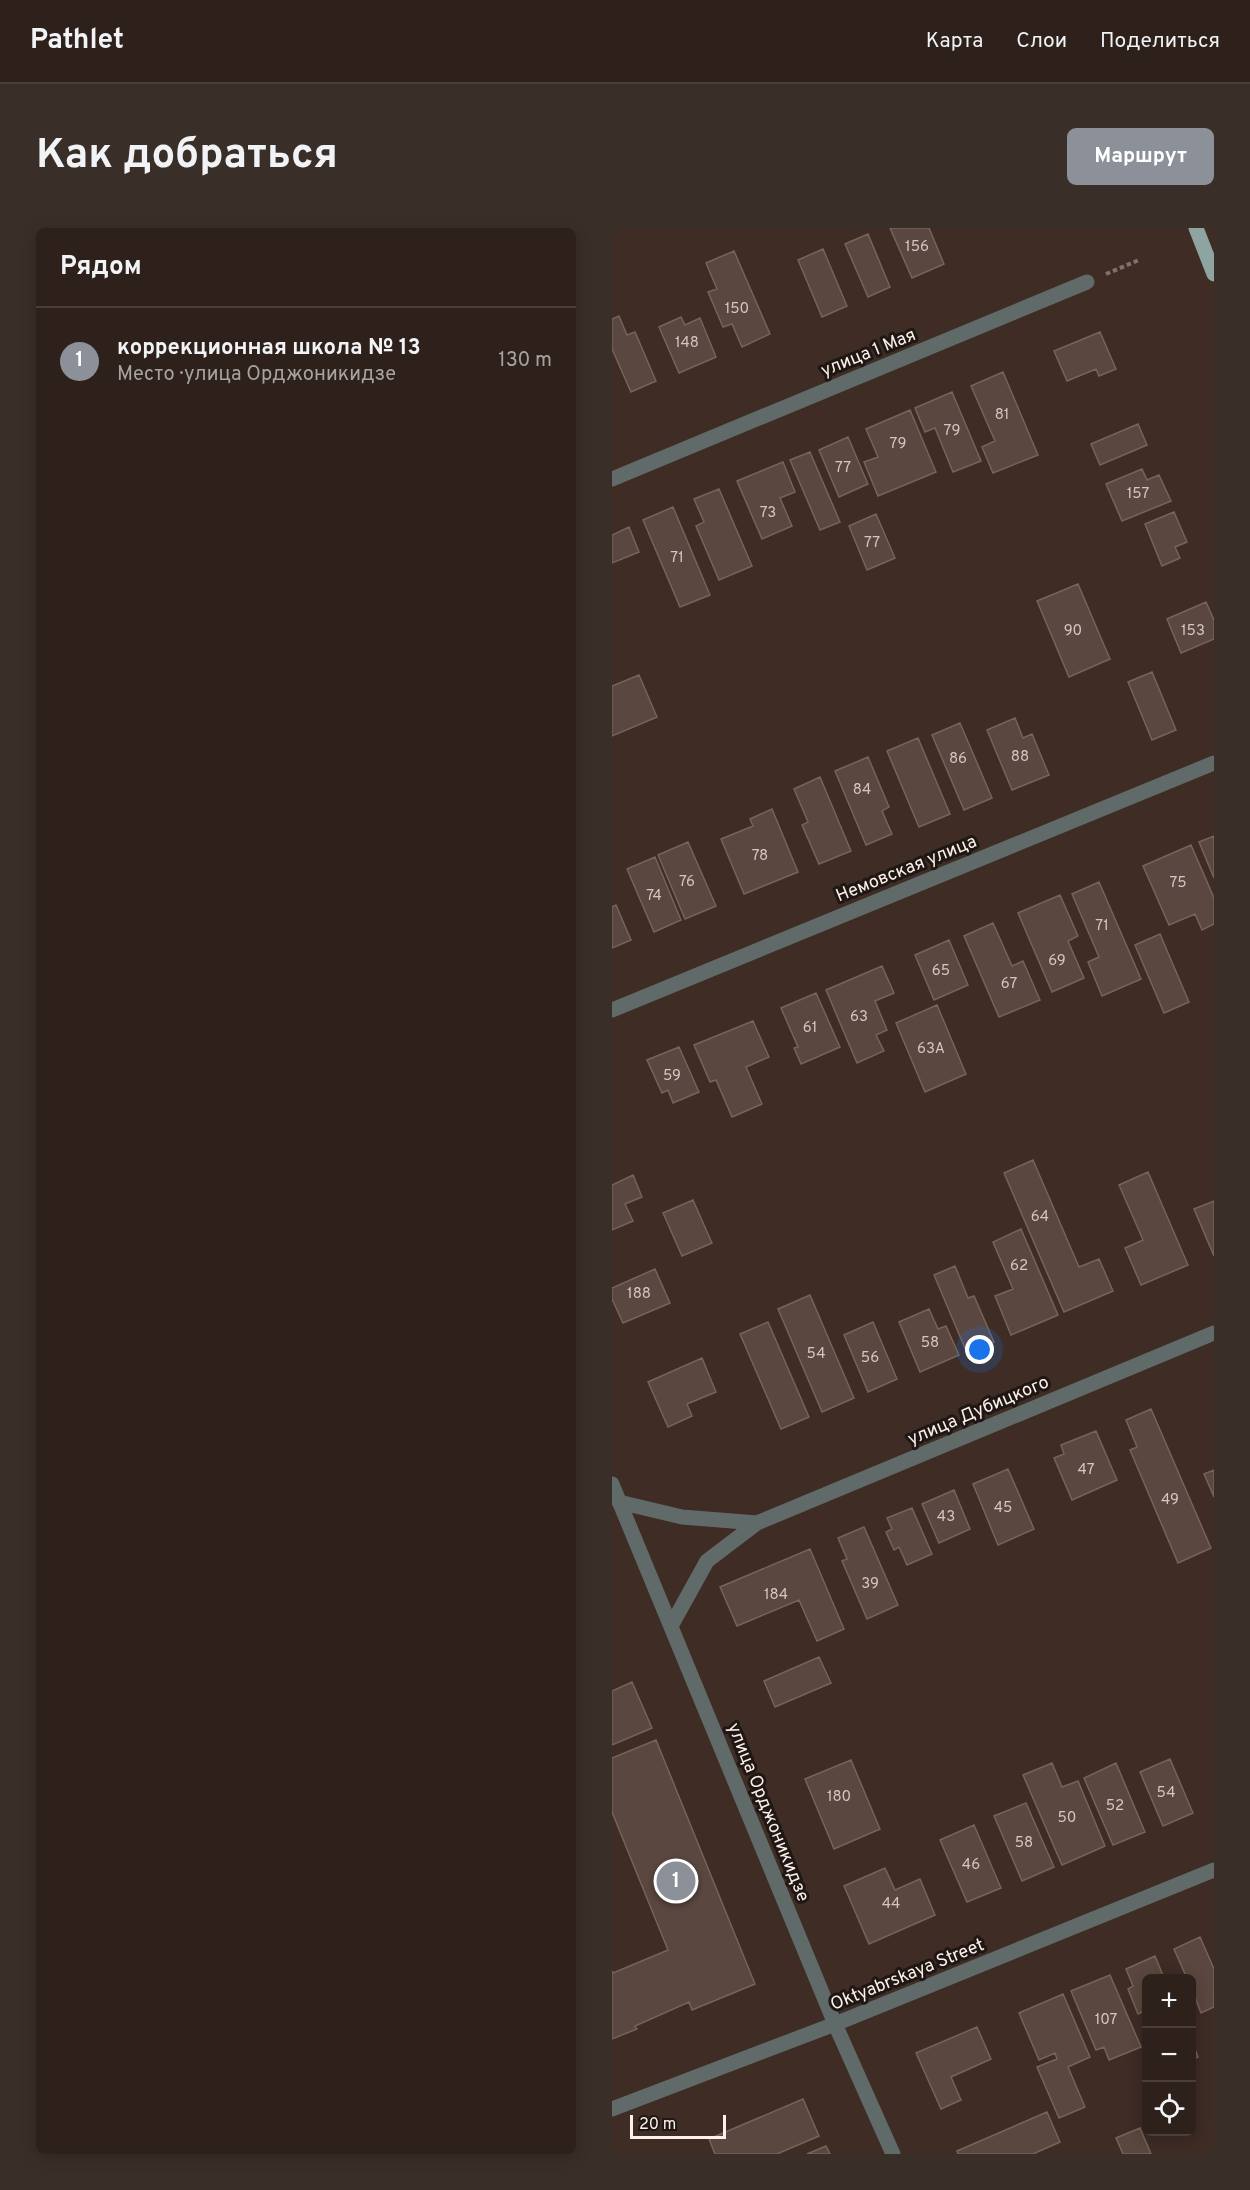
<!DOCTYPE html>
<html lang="ru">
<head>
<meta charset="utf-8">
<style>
  body { margin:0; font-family:Overpass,sans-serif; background:#3a2e29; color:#f1f3f6 }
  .controls { position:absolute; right:18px; bottom:18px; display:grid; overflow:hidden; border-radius:9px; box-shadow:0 3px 15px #0003 }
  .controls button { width:54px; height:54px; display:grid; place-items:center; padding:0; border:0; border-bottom:2px solid #493e3b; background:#2e211c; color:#f1f3f6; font:30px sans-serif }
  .scale { position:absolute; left:18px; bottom:15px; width:96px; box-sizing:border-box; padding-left:6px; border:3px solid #fdf0eb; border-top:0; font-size:16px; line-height:21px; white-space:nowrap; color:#fdf0eb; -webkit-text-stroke:4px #1f1713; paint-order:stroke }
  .you { position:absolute; left:368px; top:1122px; width:21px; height:21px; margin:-15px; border:4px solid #fff; border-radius:50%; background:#1a73e8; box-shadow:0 0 0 9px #1a73e833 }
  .badge { display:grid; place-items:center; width:39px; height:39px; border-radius:50%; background:#8c9099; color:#fff; font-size:20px; font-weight:700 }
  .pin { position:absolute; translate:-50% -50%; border:3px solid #fff; box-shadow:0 2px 6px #0006 }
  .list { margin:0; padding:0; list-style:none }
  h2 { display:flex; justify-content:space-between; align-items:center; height:78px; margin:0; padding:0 24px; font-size:26px }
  h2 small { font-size:20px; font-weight:400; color:#a7a3a3 }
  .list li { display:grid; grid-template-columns:39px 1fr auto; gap:18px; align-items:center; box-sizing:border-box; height:108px; padding:0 24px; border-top:2px solid #493e3b }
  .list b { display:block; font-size:22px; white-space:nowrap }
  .list p { margin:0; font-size:20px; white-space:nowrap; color:#a7a3a3 }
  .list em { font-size:20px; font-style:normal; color:#a7a3a3 }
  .icon { flex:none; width:33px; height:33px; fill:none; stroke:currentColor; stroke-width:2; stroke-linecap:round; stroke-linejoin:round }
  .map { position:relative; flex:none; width:602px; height:1926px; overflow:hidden; border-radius:9px }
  header { display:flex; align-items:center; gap:36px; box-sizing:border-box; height:84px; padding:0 30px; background:#2e211c; border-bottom:2px solid #493e3b }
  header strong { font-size:28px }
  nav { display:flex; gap:33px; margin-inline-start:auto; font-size:21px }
  .intro { display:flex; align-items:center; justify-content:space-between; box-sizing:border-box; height:144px; padding:0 36px }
  h1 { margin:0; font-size:42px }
  .button { padding:15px 27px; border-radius:9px; background:#8c9099; color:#fff; font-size:21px; font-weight:700 }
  main { display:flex; gap:36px; padding:0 36px }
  aside { flex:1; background:#2e211c; border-radius:9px; box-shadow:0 3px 15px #0003 }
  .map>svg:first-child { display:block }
</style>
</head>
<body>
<header>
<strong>Pathlet</strong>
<nav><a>Карта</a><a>Слои</a><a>Поделиться</a></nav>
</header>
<div class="intro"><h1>Как добраться</h1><a class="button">Маршрут</a></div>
<main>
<aside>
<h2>Рядом<small></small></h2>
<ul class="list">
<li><span class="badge">1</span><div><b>коррекционная школа № 13</b><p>Место · улица Орджоникидзе</p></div><em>130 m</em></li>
</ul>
</aside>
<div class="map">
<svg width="602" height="1926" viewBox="0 0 602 1926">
  <rect width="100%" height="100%" fill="#3e2c25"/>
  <path fill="#5a473f" stroke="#78635b" stroke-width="1.5" d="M278,0H317L332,36L300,50Z
    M256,6L278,59L256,69L233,16Z
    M211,21L235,78L210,89L186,32Z
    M122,23L158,106L130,119L120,96L111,99L96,64L105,61L94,35Z
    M7,88L15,107L23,104L44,153L19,164L0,121V91Z
    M69,89L73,97L88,90L104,129L67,145L47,99Z
    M488,104L504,141L487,148L484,141L455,153L442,123Z
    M391,144L426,227L381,245L370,219L383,213L359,158Z
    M340,164L369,233L341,244L323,200L313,204L303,180Z
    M298,182L324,244L266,268L252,234L266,229L254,201Z
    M526,196L535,217L488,237L479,216Z
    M236,209L256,256L227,269L207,222Z
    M198,224L228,294L208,302L178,232Z
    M171,234L183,264L168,270L180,298L150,311L125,253Z
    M530,241L535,252L547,247L559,273L510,293L494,256Z
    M107,261L140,338L107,352L84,298L92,294L82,271Z
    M61,279L98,367L68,379L31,292Z
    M562,284L575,314L563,319L568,330L550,338L533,296Z
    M264,286L283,330L255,342L237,298Z
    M17,299L27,324L0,335V307Z
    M466,356L498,431L457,449L425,373Z
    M594,374L602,392V411L569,425L555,391Z
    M540,444L564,502L540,512L516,454Z
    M27,447L45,489L0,508V458Z
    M403,490L411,510L420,506L437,547L400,562L375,502Z
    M348,495L380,570L352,582L320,507Z
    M306,510L338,586L307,599L275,523Z
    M256,529L277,579L270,583L280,606L254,617L223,543Z
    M208,549L239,623L207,636L190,597L196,594L182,561Z
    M160,581L186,644L132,666L109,611L141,598L138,591Z
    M602,608V650L587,614Z
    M76,614L104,678L73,691L46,627Z
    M579,617L602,670V696L590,702L583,686L557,697L531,638Z
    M43,629L69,692L42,704L15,641Z
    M487,654L529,751L490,768L476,734L487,729L460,666Z
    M448,667L466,708L456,713L472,750L440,764L406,685Z
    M4,677L19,712L0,720V679Z
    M381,695L400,738L411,733L428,772L387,789L352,708Z
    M548,706L577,774L552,785L523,717Z
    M337,712L356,757L322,772L303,727Z
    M270,738L282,765L263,773L275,802L264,807L272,823L245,835L214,762Z
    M204,765L228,819L189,836L182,820L186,819L169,780Z
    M325,777L354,846L313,864L284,795Z
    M141,793L157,829L134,839L150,876L120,889L104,852L98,854L82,817Z
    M67,819L87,864L61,875L56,862L50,865L35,832Z
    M421,932L467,1039L487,1031L501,1063L452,1084L392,945Z
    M536,944L576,1037L529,1057L513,1020L531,1012L507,957Z
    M21,947L30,969L13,976L21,993L0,1002V957Z
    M81,972L100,1015L70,1028L51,985Z
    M602,973V1028L582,981Z
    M409,1001L446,1087L399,1107L383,1068L401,1061L381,1014Z
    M343,1038L356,1070L362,1068L382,1114L355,1125L322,1047Z
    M43,1041L58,1075L11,1095L0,1071V1060Z
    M198,1067L242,1170L210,1184L166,1081Z
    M317,1081L326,1101L334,1098L347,1127L308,1144L287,1094Z
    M156,1094L197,1189L169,1201L128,1106Z
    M261,1094L285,1151L256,1164L232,1107Z
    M90,1130L104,1164L75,1176L80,1188L56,1199L36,1154Z
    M539,1181L599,1320L566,1335L518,1222L525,1219L514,1192Z
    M484,1203L505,1252L460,1272L442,1230L452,1226L449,1217Z
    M396,1241L422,1301L386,1317L361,1256Z
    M602,1242V1269L592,1246Z
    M342,1262L358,1301L327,1315L310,1276Z
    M300,1280L320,1326L295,1337L287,1319L282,1322L274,1304L280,1301L275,1290Z
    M252,1299L286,1377L255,1391L230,1333L235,1331L226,1310Z
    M198,1321L232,1401L205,1413L187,1372L125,1398L108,1359Z
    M207,1429L219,1455L163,1479L152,1453Z
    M20,1454L40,1500L0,1517V1463Z
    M44,1512L143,1756L80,1782L77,1774L23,1798L25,1801L0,1811V1743L1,1745L56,1722L0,1584V1530Z
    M558,1531L581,1585L551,1598L528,1544Z
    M239,1532L268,1601L222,1621L193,1551Z
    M440,1535L450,1559L466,1553L493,1618L450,1637L411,1547Z
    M504,1535L533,1604L501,1617L472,1550Z
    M414,1575L442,1639L410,1653L382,1588Z
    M362,1597L389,1660L355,1674L328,1612Z
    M273,1640L283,1662L308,1651L323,1687L257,1716L232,1658Z
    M588,1709L602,1741V1779L589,1785L580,1761V1750L564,1749L573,1746L562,1721Z
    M543,1728L552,1750H534V1789L532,1783L526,1786L516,1761L521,1758L514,1741Z
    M498,1747L529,1819L497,1832L492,1819L484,1822L459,1763Z
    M451,1766L478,1829L456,1839L473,1879L447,1890L425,1839L445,1831L443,1825L427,1832L407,1785Z
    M365,1799L379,1831L339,1849L349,1872L329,1881L304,1825Z
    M580,1814L586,1829L580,1832Z
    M191,1871L207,1908L165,1926H103L97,1911Z
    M435,1884L448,1914L421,1926H346L345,1923Z
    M528,1900L539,1926H511L504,1910Z
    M214,1918L218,1926H195Z"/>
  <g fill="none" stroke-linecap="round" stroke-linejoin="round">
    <path stroke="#82726c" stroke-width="4" stroke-dasharray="4.5 3" stroke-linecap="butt" d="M494,46L527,32"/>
    <path stroke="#606b69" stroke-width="15" d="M0,251L475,54
      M0,782L602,535
      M0,1256L223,1796L281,1926
      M7,1274L70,1289L145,1295
      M59,1398L95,1333L145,1295L602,1105
      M0,1881L223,1796L602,1642"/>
    <path stroke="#8ea4a1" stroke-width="15" d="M584,0L602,46"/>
  </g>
  <g text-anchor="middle" stroke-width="6" stroke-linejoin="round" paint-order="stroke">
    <g font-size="15" fill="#d4c6c0">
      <text x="305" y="23">156</text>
      <text x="125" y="85">150</text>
      <text x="75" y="119">148</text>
      <text x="390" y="191">81</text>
      <text x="340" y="207">79</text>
      <text x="286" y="220">79</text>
      <text x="231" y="244">77</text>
      <text x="526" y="270">157</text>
      <text x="156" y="289">73</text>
      <text x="260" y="319">77</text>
      <text x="65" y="334">71</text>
      <text x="461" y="407">90</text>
      <text x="581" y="407">153</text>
      <text x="408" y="533">88</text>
      <text x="346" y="535">86</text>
      <text x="250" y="566">84</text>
      <text x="148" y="632">78</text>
      <text x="75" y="658">76</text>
      <text x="566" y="659">75</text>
      <text x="42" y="672">74</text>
      <text x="490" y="702">71</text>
      <text x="445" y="737">69</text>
      <text x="329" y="747">65</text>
      <text x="397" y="760">67</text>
      <text x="247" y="793">63</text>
      <text x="198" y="804">61</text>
      <text x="319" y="825">63А</text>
      <text x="60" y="852">59</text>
      <text x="428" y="993">64</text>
      <text x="407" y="1042">62</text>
      <text x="27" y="1070">188</text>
      <text x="318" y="1119">58</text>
      <text x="204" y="1130">54</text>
      <text x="258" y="1134">56</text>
      <text x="474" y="1246">47</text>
      <text x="558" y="1276">49</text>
      <text x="391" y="1284">45</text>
      <text x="334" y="1293">43</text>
      <text x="258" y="1360">39</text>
      <text x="164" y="1371">184</text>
      <text x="554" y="1569">54</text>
      <text x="227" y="1573">180</text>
      <text x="503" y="1582">52</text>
      <text x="455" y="1594">50</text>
      <text x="412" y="1619">58</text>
      <text x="359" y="1641">46</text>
      <text x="279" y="1680">44</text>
      <text x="494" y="1796">107</text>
    </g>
    <g font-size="18" fill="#fdf0eb" stroke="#1f1713">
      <text transform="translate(256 124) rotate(-22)" y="6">улица 1 Мая</text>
      <text transform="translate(294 640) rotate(-22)" y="6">Немовская улица</text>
      <text transform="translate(366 1182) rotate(-23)" y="6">улица Дубицкого</text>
      <text transform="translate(157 1584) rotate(68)" y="6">улица Орджоникидзе</text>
      <text transform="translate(295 1746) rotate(-22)" y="6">Oktyabrskaya Street</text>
    </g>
  </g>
</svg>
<div class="controls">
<button>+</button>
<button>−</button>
<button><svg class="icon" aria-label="locate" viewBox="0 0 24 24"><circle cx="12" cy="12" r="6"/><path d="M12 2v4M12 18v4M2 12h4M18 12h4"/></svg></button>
</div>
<div class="scale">20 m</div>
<div class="you"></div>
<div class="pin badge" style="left:64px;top:1653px">1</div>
</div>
</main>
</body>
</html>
